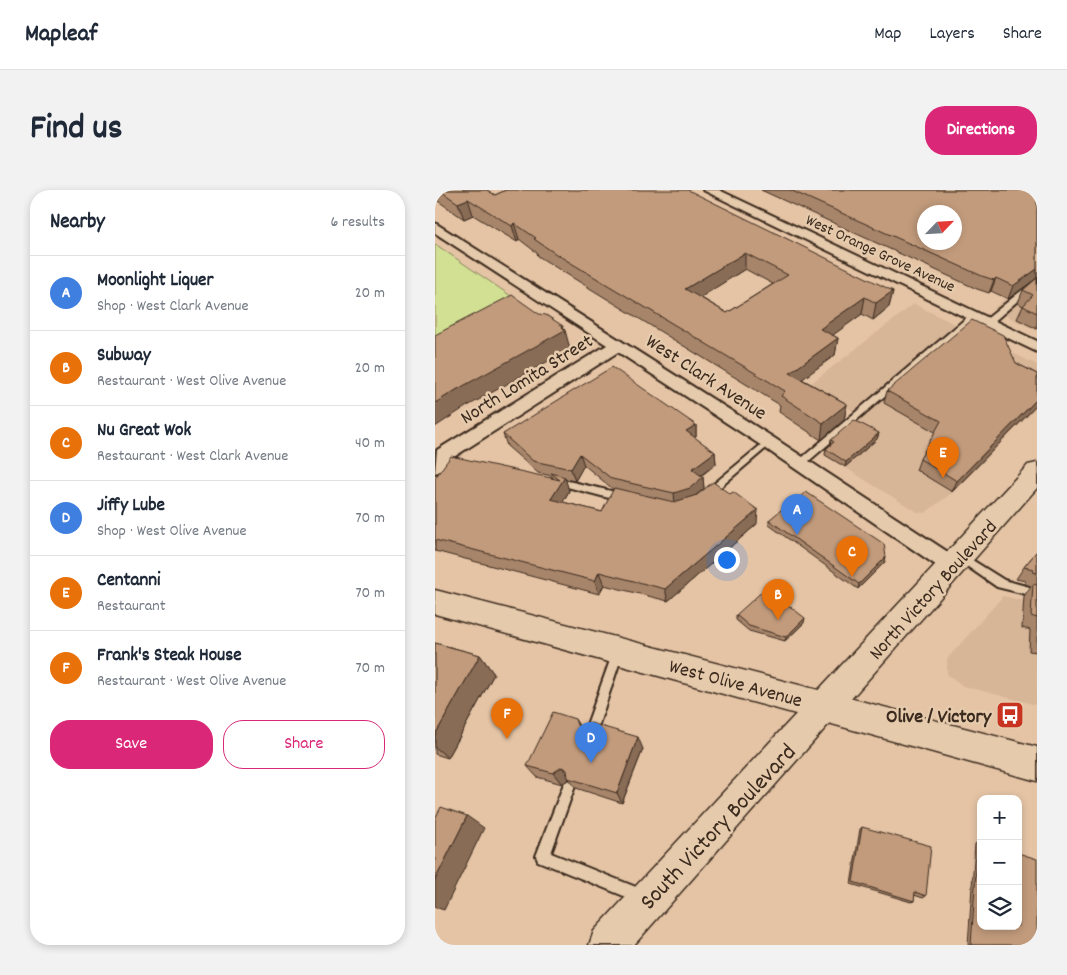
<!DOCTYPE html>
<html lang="en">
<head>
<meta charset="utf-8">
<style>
  body { margin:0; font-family:Dekko,sans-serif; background:#f2f2f3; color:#1f2937 }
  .controls { position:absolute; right:15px; bottom:15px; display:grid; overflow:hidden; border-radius:10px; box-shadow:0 2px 8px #0003 }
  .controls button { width:45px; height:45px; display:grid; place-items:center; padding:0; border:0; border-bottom:1px solid #e0e1e3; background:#fff; color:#1f2937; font:25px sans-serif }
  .compass { position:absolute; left:482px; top:15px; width:45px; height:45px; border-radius:50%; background:#fff; box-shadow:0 2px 8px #0003; rotate:65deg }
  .you { position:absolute; left:291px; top:369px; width:18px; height:18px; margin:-12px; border:4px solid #fff; border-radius:50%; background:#1a73e8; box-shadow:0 0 0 8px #1a73e833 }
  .badge { display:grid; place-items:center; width:32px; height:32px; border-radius:50%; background:#db2777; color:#fff; font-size:16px; font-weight:700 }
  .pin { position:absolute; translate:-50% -41px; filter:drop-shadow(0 1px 2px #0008) }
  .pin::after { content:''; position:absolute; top:26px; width:18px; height:15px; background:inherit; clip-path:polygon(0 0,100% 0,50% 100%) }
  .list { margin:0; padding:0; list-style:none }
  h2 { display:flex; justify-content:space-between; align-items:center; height:65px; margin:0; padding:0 20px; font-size:21px }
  h2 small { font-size:16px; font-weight:400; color:#747a83 }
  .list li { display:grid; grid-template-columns:32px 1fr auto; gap:15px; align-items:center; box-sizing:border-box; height:75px; padding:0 20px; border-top:1px solid #e0e1e3 }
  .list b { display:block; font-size:19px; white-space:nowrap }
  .list p { margin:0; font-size:16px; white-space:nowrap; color:#747a83 }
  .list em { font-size:16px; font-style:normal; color:#747a83 }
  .actions { display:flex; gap:10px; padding:15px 20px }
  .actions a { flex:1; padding:11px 0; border:1px solid #db2777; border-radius:20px; text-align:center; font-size:18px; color:#db2777 }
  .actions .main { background:#db2777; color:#fff }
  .icon { flex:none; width:28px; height:28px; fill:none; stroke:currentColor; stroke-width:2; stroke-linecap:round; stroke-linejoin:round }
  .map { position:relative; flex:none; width:602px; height:755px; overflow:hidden; border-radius:20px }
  header { display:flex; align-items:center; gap:30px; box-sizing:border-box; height:70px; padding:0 25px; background:#fff; border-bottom:1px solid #e0e1e3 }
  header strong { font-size:24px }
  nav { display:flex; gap:28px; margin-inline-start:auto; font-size:18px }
  .intro { display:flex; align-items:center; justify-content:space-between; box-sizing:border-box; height:120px; padding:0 30px }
  h1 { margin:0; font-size:35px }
  .button { padding:12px 22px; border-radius:20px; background:#db2777; color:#fff; font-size:18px; font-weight:700 }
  main { display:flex; gap:30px; padding:0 30px }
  aside { flex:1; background:#fff; border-radius:20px; box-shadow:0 2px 8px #0003 }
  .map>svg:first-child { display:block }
</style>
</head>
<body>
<header>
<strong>Mapleaf</strong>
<nav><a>Map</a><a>Layers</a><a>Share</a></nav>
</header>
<div class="intro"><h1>Find us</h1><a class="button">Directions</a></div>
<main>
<aside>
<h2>Nearby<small>6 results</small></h2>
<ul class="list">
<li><span class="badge" style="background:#3f7fe0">A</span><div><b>Moonlight Liquer</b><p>Shop · West Clark Avenue</p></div><em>20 m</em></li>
<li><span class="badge" style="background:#e8710a">B</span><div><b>Subway</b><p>Restaurant · West Olive Avenue</p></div><em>20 m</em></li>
<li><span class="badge" style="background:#e8710a">C</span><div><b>Nu Great Wok</b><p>Restaurant · West Clark Avenue</p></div><em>40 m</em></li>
<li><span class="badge" style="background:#3f7fe0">D</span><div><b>Jiffy Lube</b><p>Shop · West Olive Avenue</p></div><em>70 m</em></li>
<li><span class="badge" style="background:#e8710a">E</span><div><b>Centanni</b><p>Restaurant</p></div><em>70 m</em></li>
<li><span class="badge" style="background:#e8710a">F</span><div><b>Frank's Steak House</b><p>Restaurant · West Olive Avenue</p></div><em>70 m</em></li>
</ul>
<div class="actions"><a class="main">Save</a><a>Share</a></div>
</aside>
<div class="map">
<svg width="602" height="755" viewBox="0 0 602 755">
  <rect width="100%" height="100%" fill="#e5c4a5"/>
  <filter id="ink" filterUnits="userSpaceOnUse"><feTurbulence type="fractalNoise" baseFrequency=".02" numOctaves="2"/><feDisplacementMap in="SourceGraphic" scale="10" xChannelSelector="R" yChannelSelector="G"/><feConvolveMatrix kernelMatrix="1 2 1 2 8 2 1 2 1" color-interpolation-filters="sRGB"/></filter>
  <g filter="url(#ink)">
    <path fill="#d7b597" d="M602,81V141L558,119Z
      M479,114L602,175V217L518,302L490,323L482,322L388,264L428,227L374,195Z
      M568,406L602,414V515L528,496L512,484V469Z"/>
    <path fill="#d2e094" stroke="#868559" d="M0,54L89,115L0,162Z"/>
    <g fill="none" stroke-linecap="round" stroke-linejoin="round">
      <defs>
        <path id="service" d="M602,88V94L555,135H549V131Z
          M536,124H539L543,126L368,276H362L361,274L362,272Z
          M333,249L337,252L336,254L275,306H269L267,304L269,302Z
          M120,288L189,304L194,308L189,312L117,293L115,291L117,289Z
          M526,363L569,390L602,399V407L562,397L523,370L521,367L523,364Z
          M183,457L187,459L188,462L161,543L159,547L155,549L151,547L149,543L178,462L179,459Z
          M134,590L138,592L140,596L116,663L211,701L213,706L211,711L206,713L103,671L101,666L128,596L130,592Z"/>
        <path id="minor" d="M268,0H284L602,151V162Z
          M0,33L339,248L525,370L528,376L525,382L518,384L511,382L327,256L183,162L14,270L6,281L0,283L2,260L172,155L0,43Z"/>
        <path id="secondary" d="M0,400L602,557V591L0,424Z"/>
        <path id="primary" d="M602,273V298L199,755H154L159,741L593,275Z"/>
      </defs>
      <use href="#service" stroke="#3b2a1e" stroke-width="4"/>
      <use href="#minor" stroke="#3b2a1e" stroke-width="4"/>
      <use href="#secondary" stroke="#3b2a1e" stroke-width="3"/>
      <use href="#primary" stroke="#3b2a1e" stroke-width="3"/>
      <use href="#service" fill="#e5caac" fill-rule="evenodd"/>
      <use href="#minor" fill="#e5caac" fill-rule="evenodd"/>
      <use href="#secondary" fill="#e5caac" fill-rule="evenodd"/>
      <use href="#primary" fill="#e5caac" fill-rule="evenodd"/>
    </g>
    <path fill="#a7856b" stroke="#3b2a1e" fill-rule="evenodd" d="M0,0H52L60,5L71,0L458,101L454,117L438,130L427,124L397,145L403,148L400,165L367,189L412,214L409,230L386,250L344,222L345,215L125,80L103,66L102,63L84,49L82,52L38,25L29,29L0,9ZM310,79L338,94L292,123L265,107Z
      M326,0H602V88L573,109L556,101L554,103L542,99Z
      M602,88V139L582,129L588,116L583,113L588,100Z
      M581,173L602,184V215L517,302L481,280L485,269L500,242L449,213L452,201Z
      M261,235V247L260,248L280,262L281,274L266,286L268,287L269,299L261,305L322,334L233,411L169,395L164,404L0,361V288L118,289L117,286L103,283L72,256L68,244ZM149,275L179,300L167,322L128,312L134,301L130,289L140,291Z
      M444,243L442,249L410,277L390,265L391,259L395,256L396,250Z
      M356,316L450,372L423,399L334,335V330Z
      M602,361V462L594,461L595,440L587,438L589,406L596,396L590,394V391L581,389L589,377Z
      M301,425L369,433L350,451L314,441L301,430Z
      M0,453L45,465L59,484L13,568L0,564Z
      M140,529L145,537L147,538L208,559L187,613L141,598L134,589L127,594L102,587L92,576Z
      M427,637L491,706L488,708L479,705V711L476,712L416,694L425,639Z
      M543,652L602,755H533L540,654Z"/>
    <path fill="#886c57" stroke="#3b2a1e" d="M33,9L38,25L29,29L23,13Z
      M79,33L84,49L82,52L77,36Z
      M310,63V79L252,116L250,99Z
      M602,79V88L573,109L578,96Z
      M561,88L556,101L554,103L559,90Z
      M458,101L454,117L438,130L441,113Z
      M430,107L427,124L383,156L385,139Z
      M128,136L129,140H130L135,159L29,218L0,237V213L21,200Z
      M403,148L400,165L354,199L355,183Z
      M602,209V215L517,302L522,291Z
      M412,214L409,230L386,250L388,233Z
      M261,235V247L252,253L251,241Z
      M444,243L442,249L410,277L411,272Z
      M280,262L281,274L258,291L257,279Z
      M145,264L149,275L140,291L136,279Z
      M130,287L134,301L121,323L116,309Z
      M268,287L269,299L256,309L240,314L239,303Z
      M323,320L322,334L233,411L230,399Z
      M451,367L450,372L423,399L424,394Z
      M164,382L169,395L164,404L160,391Z
      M370,428L369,433L350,451L351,447Z
      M45,465L59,484L13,568L0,557V545Z
      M203,547L208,559L187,613L182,603Z
      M127,577L135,588H133L134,589L127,594L118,583Z
      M32,626L49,638L9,720L0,717V690Z"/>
    <path fill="#c29b7c" stroke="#3b2a1e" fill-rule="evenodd" d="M4,0H52L60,5L71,0H253L458,101L441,113L430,107L385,139L403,148L355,183L412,214L388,233L346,206L350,201L121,64L99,49L101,48L79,33L77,36L33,9L23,13ZM310,63L353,85L292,123L250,99Z
      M355,0H602V79L578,96L561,88L559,90L547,86ZM490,22H520V52H490Z
      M602,88V123L588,116L598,105L588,100Z
      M77,105L104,124L111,125L128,136L127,137L130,140L21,200L0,213V145Z
      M537,130L568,145L581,173L602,184V209L522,291L485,269L506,231L452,201Z
      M177,177L261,235L251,241L280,262L257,279L268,287L255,298L239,303L177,289L145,264L136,279L98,271L68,244Z
      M419,230L444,243L411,272L391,259L399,252L396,250Z
      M16,266L125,290L116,283L130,287L116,309L167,322L179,298L239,312L262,305L278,292L295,304L298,302L323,320L230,399L164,382L160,391L0,350V288Z
      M371,302L449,354L451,367L424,394L334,330L353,314L356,316Z
      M602,361V383L598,382L599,379L589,377Z
      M598,394L602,395V428L596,426Z
      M331,398L370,428L351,447L314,436L301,425Z
      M0,453L45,465L0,545Z
      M118,522L140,529L142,535L147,538L155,533L203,547L182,603L133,588L132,580L127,577L118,583L92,576Z
      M6,617L32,626L0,690V629Z
      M427,637L496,656L491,706L480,702L479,711L418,692Z
      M543,652H546V736H583V663L602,669V755H536Z"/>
  </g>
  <defs>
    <symbol id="bus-square" viewBox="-11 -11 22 22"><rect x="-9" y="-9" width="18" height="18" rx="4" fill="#c8321e" stroke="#e5caac"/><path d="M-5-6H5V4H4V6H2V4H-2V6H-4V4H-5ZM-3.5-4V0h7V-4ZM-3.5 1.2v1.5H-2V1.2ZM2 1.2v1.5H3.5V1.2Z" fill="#fff"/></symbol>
  </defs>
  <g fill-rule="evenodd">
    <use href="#bus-square" x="559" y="509" width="32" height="32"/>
  </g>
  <g text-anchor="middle" stroke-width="5" stroke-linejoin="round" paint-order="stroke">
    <g font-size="16" fill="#3b2a1e" stroke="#e5caac">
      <text transform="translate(446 62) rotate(25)" y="6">West Orange Grove Avenue</text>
    </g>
    <g font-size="20" fill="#3b2a1e" stroke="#e5caac">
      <text transform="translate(272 186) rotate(33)" y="7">West Clark Avenue</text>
      <text transform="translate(91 188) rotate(-32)" y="7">North Lomita Street</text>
      <text transform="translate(497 399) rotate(-48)" y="7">North Victory Boulevard</text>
      <text transform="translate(301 492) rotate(15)" y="7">West Olive Avenue</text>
    </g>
    <g font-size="20" font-weight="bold" fill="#3b2a1e" stroke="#e5caac" text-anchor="end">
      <text x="556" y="532">Olive / Victory</text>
    </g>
    <g font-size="24" fill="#3b2a1e" stroke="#e5caac">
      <text transform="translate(282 636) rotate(-47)" y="8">South Victory Boulevard</text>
    </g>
  </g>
</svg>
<div class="controls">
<button>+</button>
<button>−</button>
<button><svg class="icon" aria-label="layers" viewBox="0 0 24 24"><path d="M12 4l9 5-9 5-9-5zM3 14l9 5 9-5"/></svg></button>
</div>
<svg class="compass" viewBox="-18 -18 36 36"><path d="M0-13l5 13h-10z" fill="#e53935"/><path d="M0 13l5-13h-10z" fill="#747a83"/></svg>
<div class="you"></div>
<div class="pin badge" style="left:362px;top:345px;background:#3f7fe0">A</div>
<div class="pin badge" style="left:343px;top:430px;background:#e8710a">B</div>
<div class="pin badge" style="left:417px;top:387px;background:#e8710a">C</div>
<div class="pin badge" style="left:156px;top:573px;background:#3f7fe0">D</div>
<div class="pin badge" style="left:508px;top:288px;background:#e8710a">E</div>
<div class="pin badge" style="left:72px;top:549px;background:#e8710a">F</div>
</div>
</main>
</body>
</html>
